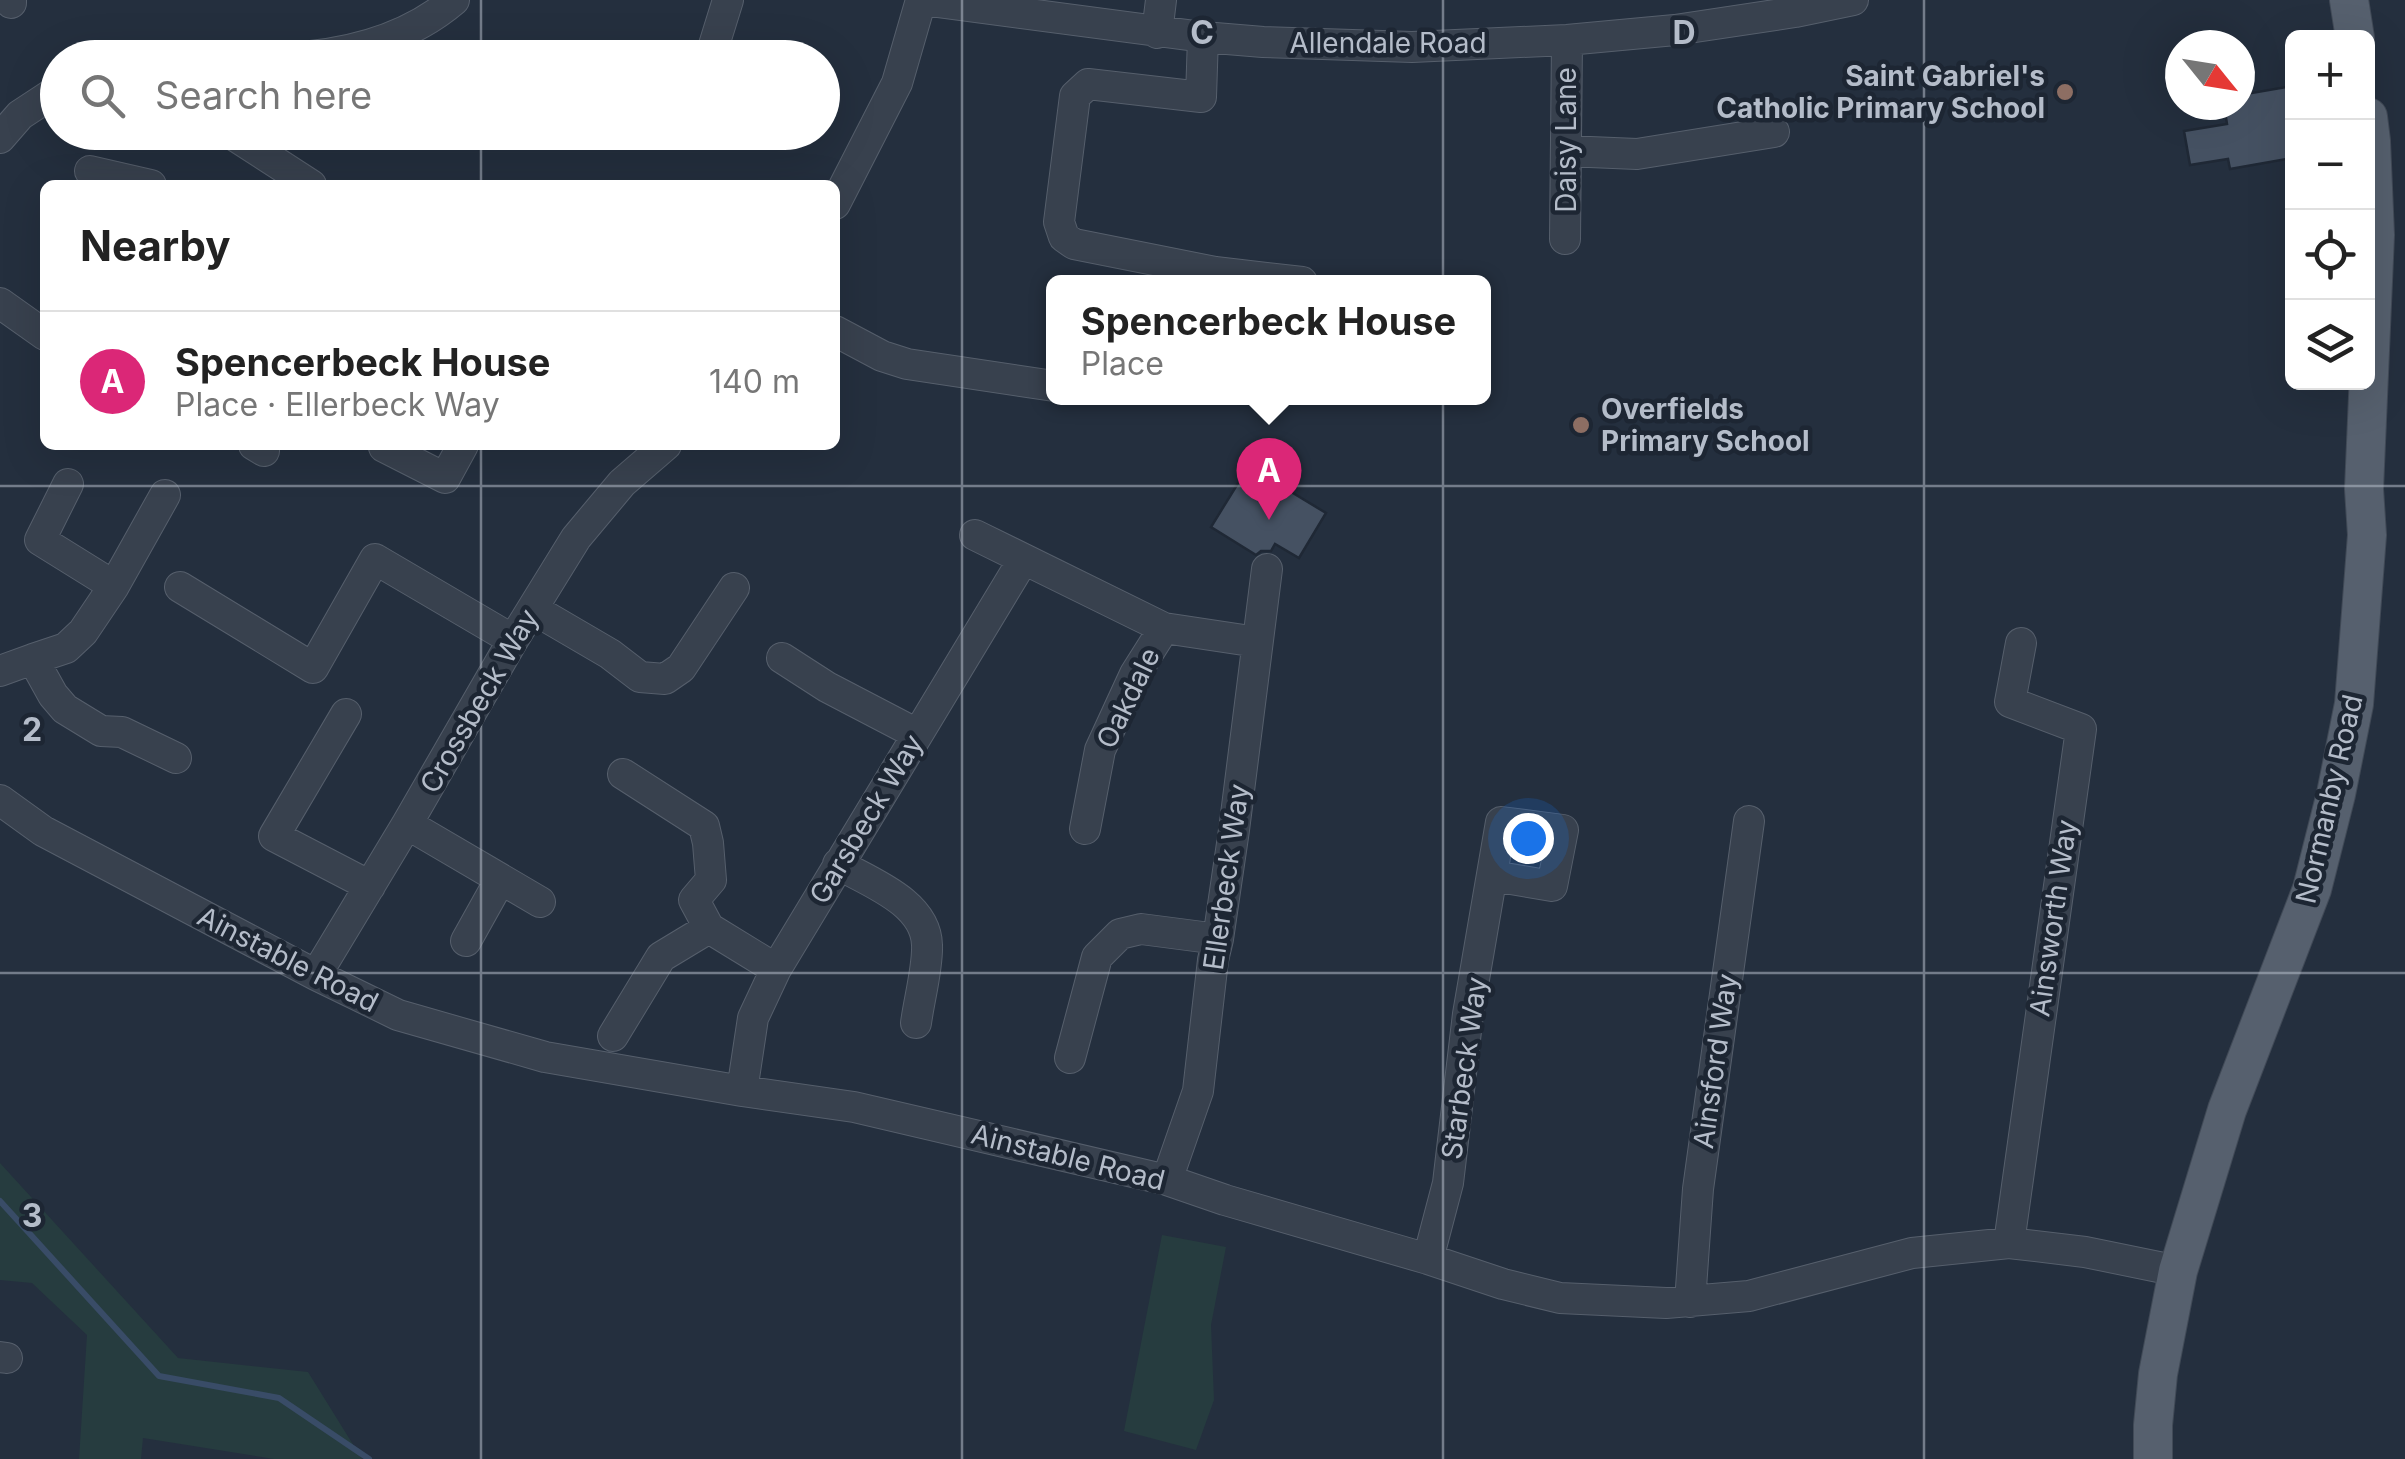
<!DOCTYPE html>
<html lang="en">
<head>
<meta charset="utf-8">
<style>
  body { margin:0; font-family:Inter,sans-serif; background:#f6f6f6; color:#222 }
  .controls { position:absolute; right:30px; top:30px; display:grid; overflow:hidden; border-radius:15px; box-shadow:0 10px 40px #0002 }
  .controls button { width:90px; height:90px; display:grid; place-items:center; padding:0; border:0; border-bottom:2px solid #e0e0e0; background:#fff; color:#222; font:50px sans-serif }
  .compass { position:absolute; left:2165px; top:30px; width:90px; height:90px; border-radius:50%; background:#fff; box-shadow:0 10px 40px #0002; rotate:120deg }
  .you { position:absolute; left:1528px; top:838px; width:35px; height:35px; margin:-25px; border:8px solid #fff; border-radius:50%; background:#1a73e8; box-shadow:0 0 0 15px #1a73e833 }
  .badge { display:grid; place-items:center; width:65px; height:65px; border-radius:50%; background:#db2777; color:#fff; font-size:32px; font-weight:700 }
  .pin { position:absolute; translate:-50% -82px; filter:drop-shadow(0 2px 5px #0008) }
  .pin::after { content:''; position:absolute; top:52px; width:35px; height:30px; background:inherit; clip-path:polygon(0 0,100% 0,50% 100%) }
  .popup { position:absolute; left:1046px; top:275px; width:445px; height:130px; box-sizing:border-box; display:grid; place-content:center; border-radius:15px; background:#fff; filter:drop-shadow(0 2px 8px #0005); font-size:32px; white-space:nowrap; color:#767676 }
  .popup b { font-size:38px; color:#222 }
  .popup::after { content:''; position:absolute; left:50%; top:100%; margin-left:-20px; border:20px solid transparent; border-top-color:#fff }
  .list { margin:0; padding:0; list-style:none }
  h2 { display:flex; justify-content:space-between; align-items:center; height:130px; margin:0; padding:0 40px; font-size:42px }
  h2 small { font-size:32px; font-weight:400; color:#767676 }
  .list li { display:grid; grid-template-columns:65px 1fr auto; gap:30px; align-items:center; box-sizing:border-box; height:140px; padding:0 40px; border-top:2px solid #e0e0e0 }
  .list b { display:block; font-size:38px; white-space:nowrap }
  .list p { margin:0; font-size:32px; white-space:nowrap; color:#767676 }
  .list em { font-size:32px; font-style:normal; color:#767676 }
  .icon { flex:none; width:55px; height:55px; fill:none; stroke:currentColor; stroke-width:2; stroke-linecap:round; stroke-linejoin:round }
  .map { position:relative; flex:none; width:2405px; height:1459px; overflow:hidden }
  .search { position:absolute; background:#fff; box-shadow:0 10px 40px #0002; left:40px; top:40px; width:800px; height:110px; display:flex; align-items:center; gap:25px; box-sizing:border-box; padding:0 35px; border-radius:55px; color:#767676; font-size:38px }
  .panel { position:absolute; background:#fff; box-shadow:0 10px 40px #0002; left:40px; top:180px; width:800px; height:270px; border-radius:15px }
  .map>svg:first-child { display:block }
</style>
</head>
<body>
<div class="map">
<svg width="2405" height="1459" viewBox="0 0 2405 1459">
  <rect width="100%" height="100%" fill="#242f3e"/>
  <path fill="#263c3f" d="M0,1163L178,1358L308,1372L362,1459H274L143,1438L141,1459H79L87,1335L32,1283L0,1280Z
    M1162,1235L1226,1247L1211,1325L1214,1400L1196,1450L1124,1431Z"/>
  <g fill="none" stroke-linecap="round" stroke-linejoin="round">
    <path stroke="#394c67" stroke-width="6" d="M0,1201L159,1376L279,1398L369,1459"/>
  </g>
  <path fill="#455162" stroke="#1f2835" stroke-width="2.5" d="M2292,86V158L2230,169L2228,159L2190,165L2184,131L2227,124L2224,105H2240V95Z
    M1270,479L1326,513L1299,558L1275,544L1271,551H1261L1256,555L1211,527L1240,480L1262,493Z"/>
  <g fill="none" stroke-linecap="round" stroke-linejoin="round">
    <defs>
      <path id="minor" d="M922,0L1203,37L1263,42L1412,47L1567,40L1675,30L1795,12L1853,0
        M11,3V0
        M1157,33L1161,0
        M1203,37L1201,97L1088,84L1075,96L1059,222L1064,237L1074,244L1215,272L1302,282
        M164,58H237
        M286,58C346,55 407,40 454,0
        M710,58L728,0
        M229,132L311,185
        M0,138L20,115L58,90
        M1566,151L1637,154L1774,132
        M90,171L151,185
        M835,204L897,83L921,0
        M1565,239L1567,40
        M0,303L45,335
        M835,331L882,356L907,364L1054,386
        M254,445L264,451
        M384,447L445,478L463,445
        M68,484L40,540L114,586
        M165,495L114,586L83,632L66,648L33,659L53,695L65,709L101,731L122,732L176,758
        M975,535L1164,628L1257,642
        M180,587L313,668L375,559L513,640
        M533,609L610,654L640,677L665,679L681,668L734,588
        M782,658L827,687L917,734
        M0,671L33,659
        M346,714L274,836L370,886
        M0,800L43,831L316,975L398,1015L545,1057L742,1091L854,1107L1167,1180L1225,1200L1428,1259L1503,1284L1560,1298L1666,1303L1749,1296L1912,1253L2009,1243L2085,1252L2178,1271
        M407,824L540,902
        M1085,829L1100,750L1135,674L1164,628
        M838,864C869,882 926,902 927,945C928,967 919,1000 916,1023
        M709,928L776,969
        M466,941L500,880
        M316,975L407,824L513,640L576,538L622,483L666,445
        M613,1036L661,957L709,928L694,900L711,880L708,843L704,826L623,774
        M1070,1058L1097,957L1120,934L1141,929L1218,939
        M742,1091L753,1018L776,969L1023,560
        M1167,1180L1198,1091L1213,960L1218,939L1234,830L1267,569
        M2009,1243L2081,729L2010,702L2021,643
        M1428,1259L1448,1183L1468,1014L1501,822L1563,830L1552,886L1493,876
        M1690,1302L1698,1189L1749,821
        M0,1357L7,1358"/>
      <path id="major" d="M2349,0L2355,38
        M2153,1459V1425L2158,1374L2178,1271L2227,1110L2312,889L2336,794L2354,704L2367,535L2364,489L2375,235L2371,141L2368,117"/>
    </defs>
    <use href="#minor" stroke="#565f6c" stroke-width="32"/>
    <use href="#major" stroke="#414a57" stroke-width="40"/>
    <use href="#minor" stroke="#38414e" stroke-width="30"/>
    <use href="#major" stroke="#56606e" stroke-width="38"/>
  </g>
  <path fill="none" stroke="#b4bcc9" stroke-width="2.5" stroke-opacity="0.55" d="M481,0V58M962,0V1459M1443,0V1459M1924,0V1459M481,132V185M481,445V1459M0,486H2405M0,973H2405"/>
  <g fill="#8d6e63" stroke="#1d2633" stroke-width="4">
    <circle cx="2065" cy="92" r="10"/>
    <circle cx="1581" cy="425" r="10"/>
  </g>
  <g text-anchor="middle" stroke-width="9" stroke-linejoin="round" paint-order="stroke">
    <g font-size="28" fill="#b4bcc9" stroke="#1d2633">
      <text x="1388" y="53">Allendale Road</text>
      <text transform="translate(1566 140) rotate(-90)" y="10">Daisy Lane</text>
      <text transform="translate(1128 698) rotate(-64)" y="10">Oakdale</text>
      <text transform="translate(479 701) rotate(-60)" y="10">Crossbeck Way</text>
      <text transform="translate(2329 799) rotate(-77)" y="10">Normanby Road</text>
      <text transform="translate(866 819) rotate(-59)" y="10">Garsbeck Way</text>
      <text transform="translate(1226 877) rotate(-82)" y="10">Ellerbeck Way</text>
      <text transform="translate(2053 918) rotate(-82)" y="10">Ainsworth Way</text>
      <text transform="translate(288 959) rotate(27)" y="10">Ainstable Road</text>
      <text transform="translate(1715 1061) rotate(-82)" y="10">Ainsford Way</text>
      <text transform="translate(1464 1068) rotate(-82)" y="10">Starbeck Way</text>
      <text transform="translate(1068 1157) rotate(14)" y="10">Ainstable Road</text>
    </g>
    <g font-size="28" font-weight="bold" fill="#b4bcc9" stroke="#1d2633" text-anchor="end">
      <text x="2045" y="86">Saint Gabriel's<tspan x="2045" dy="32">Catholic Primary School</tspan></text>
      <text x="1601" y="419" text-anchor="start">Overfields<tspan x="1601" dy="32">Primary School</tspan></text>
    </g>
  </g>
  <g font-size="32" text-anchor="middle" font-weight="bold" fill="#b4bcc9" stroke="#1d2633" stroke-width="9" stroke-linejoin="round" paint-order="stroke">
    <text x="1202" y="44">C</text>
    <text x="1684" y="44">D</text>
    <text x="32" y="741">2</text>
    <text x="32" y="1227">3</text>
  </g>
</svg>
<div class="controls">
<button>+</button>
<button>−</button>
<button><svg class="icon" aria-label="locate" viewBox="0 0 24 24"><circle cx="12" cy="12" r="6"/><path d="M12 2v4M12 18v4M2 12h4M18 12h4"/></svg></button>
<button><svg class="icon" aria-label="layers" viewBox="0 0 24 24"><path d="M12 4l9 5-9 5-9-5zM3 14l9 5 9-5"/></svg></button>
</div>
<svg class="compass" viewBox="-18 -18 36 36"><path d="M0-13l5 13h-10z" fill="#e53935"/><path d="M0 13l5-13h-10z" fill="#767676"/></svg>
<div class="you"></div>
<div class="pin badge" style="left:1269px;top:520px">A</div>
<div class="popup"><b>Spencerbeck House</b>Place</div>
<div class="search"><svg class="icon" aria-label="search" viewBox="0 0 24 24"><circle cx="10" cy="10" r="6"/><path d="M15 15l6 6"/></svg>Search here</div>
<section class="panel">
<h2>Nearby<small></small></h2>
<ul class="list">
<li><span class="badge">A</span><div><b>Spencerbeck House</b><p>Place · Ellerbeck Way</p></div><em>140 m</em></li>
</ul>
</section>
</div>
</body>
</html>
